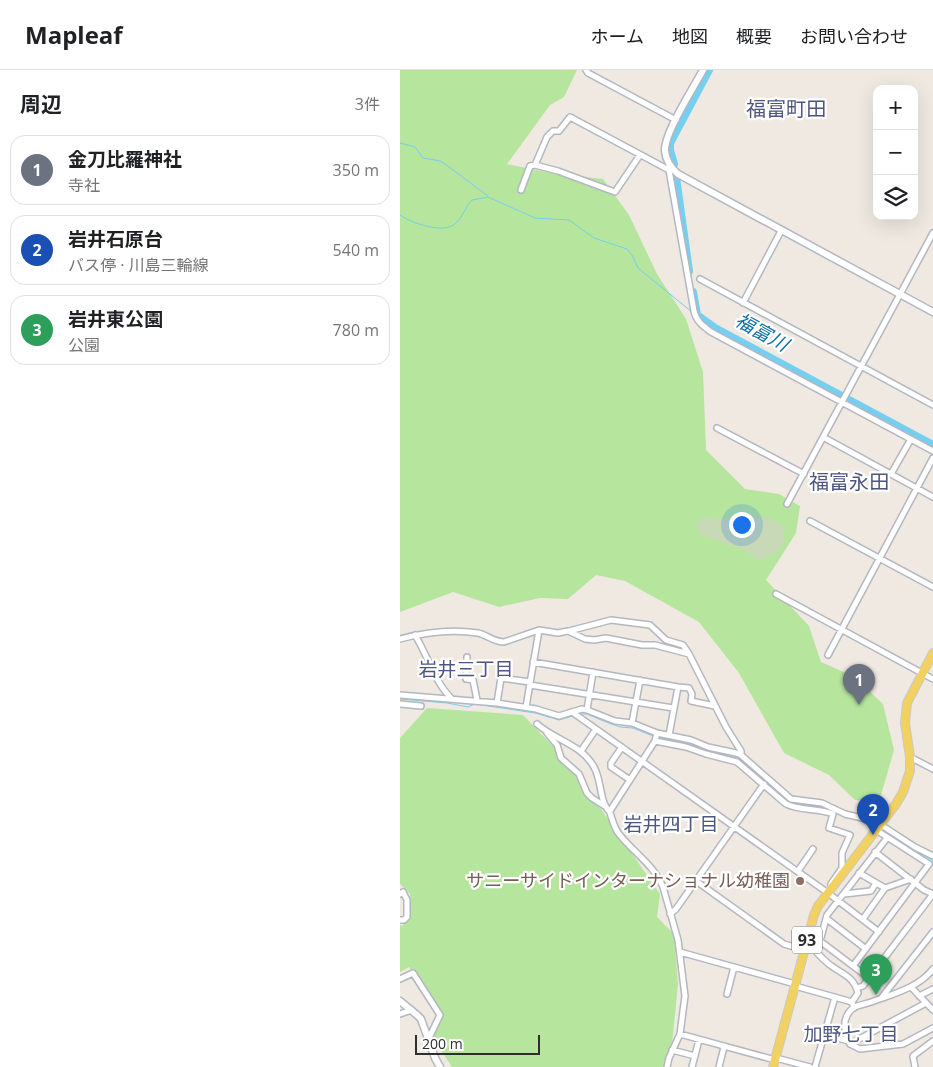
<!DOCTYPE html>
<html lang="ja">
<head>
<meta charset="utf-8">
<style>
  body { margin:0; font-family:"Open Sans","Noto Sans JP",sans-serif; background:#f2f2f2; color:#202124 }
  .controls { position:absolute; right:15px; top:15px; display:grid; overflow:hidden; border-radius:10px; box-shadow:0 5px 20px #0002 }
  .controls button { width:45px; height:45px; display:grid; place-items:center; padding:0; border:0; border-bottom:1px solid #e0e0e0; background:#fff; color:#202124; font:25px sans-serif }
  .scale { position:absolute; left:15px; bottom:12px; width:125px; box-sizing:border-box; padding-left:5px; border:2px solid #2e2e2e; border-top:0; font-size:14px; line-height:18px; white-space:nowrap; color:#2e2e2e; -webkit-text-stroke:4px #fff; paint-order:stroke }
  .you { position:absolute; left:341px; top:454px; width:18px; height:18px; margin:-12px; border:4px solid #fff; border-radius:50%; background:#1a73e8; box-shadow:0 0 0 8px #1a73e833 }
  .badge { display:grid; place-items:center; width:32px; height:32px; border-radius:50%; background:#4264fb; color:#fff; font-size:16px; font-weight:700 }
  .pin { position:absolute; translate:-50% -41px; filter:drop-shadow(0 1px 2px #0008) }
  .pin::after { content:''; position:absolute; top:26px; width:18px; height:15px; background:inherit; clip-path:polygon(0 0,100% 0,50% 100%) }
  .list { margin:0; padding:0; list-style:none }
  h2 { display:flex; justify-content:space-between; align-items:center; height:65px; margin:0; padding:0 20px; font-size:21px }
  h2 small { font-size:16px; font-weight:400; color:#757577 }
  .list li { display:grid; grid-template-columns:32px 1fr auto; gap:15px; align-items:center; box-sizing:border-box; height:70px; margin:0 10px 10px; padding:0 10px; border:1px solid #e0e0e0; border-radius:15px }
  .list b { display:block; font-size:19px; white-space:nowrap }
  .list p { margin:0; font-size:16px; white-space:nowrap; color:#757577 }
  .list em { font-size:16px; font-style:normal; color:#757577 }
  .icon { flex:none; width:28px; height:28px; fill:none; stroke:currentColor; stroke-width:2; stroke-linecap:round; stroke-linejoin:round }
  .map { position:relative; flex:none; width:533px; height:997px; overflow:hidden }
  header { display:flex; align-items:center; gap:30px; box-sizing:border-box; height:70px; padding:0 25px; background:#fff; border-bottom:1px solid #e0e0e0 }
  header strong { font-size:24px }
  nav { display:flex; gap:28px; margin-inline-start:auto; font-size:18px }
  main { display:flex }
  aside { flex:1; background:#fff }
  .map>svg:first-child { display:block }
</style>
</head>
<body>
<header>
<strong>Mapleaf</strong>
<nav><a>ホーム</a><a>地図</a><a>概要</a><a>お問い合わせ</a></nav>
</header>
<main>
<aside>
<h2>周辺<small>3件</small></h2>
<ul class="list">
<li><span class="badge" style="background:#6b7280">1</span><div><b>金刀比羅神社</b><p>寺社</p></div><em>350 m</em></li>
<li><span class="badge" style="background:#1a4fb4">2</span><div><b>岩井石原台</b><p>バス停 · 川島三輪線</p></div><em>540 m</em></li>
<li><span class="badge" style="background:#2e9e5b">3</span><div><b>岩井東公園</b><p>公園</p></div><em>780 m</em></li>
</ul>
</aside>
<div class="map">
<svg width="533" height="997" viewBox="0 0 533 997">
  <rect width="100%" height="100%" fill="#efe9e1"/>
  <path fill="#b6e59e" d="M0,0H177L164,27L150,35L107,94L155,104L203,109L229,145L257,204L286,249L303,302L306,380L345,419L379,424L400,436L396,463L366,510L409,556L421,592L453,606L483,634L494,680L479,732L455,730L429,705L384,683L339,603L299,552L225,511L196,505L168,529L140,528L99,537L53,522L0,542Z
    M27,638L123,645L169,693L260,824L257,847L274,864L278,914L271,985L266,997H52L35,971L33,957L43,943L9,897L0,902V855L2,856L11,845L10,824L0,814V668Z"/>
  <path fill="#c8d9b8" d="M335,446C362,448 399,444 378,482L367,485L360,491L345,480L299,464L296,454L304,447L320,449Z"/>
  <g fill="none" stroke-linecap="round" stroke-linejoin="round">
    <path stroke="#75cff0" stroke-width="1" d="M0,73L15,77L23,88L40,91L45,94L88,126
      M0,145C11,153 45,165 56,153C63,147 65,137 72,130L88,127L135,148L169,150L194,168L227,179L232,185L238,198L292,242
      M0,629L47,633L68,637L75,634L135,643L159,650L173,646
      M179,644H187L206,652L220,657L233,658L253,666
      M257,667L336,688L358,704L384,729L391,733L416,736L430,740
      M436,743L444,746L475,755
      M481,758L533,791"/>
    <path stroke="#75cff0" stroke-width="8" d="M274,94L270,80V73L309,0
      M276,107L289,201
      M293,222L297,245L315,258L533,375"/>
    <defs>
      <path id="minor" d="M186,0L188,3L276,50
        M135,95L158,101L215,122L240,85
        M272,99L269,100L294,241C296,251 303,256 311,262L533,381
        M121,120L130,96L135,95L147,67L153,61H159L170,47L269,100
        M300,209L533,335
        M343,233L381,161
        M317,358L404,404
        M423,367L533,427
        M491,404L511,369
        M387,434L533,163
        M410,451L533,517
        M376,524L533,609
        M169,561L211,550L250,555L266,570L283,575L289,584
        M15,565C28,586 34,611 51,628
        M0,569C26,562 51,559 78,563C87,565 94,572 104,572L139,560L158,563L168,561L185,569L194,570L206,568L242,575H255L289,584L326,657L341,681V685
        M428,585L533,388
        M67,587L66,609L73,610L77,630
        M133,592L278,617L269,665
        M130,615L273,638
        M278,617L289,618L292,624L291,631L315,636
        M0,625L97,633L136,639L159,646L182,639L187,640L215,651L232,653L257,663L291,670L308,677L336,683L341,685L391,729L422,733L445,744L475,751L515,777L533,786
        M97,633L101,608L130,612
        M0,634L21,636
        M126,637L139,560
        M187,640L193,602
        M172,642L428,823L479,862
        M232,653L240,610
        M137,654C155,670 181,674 194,697C201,709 200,728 206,737C210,744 208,736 210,743C213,751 214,758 219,764C233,782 254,795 263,817L278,870L285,926L280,964L269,988L267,997
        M147,663L157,675L161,688L179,704L187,723L192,728L206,737
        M255,671L286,677L306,684L337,692L386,734C400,741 418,738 433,744L429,758L450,765L442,783V798L431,814
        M222,677L211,693V697L230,710
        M181,681L196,659
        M510,687L533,699
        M210,741L255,671L257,663
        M475,782L524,820L533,824
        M398,801L413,779
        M459,803L485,818L511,809
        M296,811L384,874L404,880
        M0,824L3,822L7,830V847L4,850H0
        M444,824L471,821L476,813
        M270,844L276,839L364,714
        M427,849L466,879
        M463,849L485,818
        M420,871L427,845L487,768
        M410,874L420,871L469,908
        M412,874V877C418,884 425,892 433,897C444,905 454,907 458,923L452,932L454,938
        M280,882L395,914
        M453,896L529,794L476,760
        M533,899C518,918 493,924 471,932C466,934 457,935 453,938C441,948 444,963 450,974L460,979L503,974L533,958
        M0,909L13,903L40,945L28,970
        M395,916L452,932
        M511,917L533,940
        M457,918L463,916L533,824
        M327,924L334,897
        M519,926L533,919
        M482,927L533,862
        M0,944L12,940
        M280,964L375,990
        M425,964L448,971
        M450,974L526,933
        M272,980L295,986
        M376,988L410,997
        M292,997L299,970
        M319,997L324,977
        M415,997L435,927
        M515,997L513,986L533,971"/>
      <path id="tertiary" d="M303,0C294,17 264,63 265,81C266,91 271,98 278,104L533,242
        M0,931L17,945L21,949L35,988L40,997"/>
      <path id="primary" d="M373,997L414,845L418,836L496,734L503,722L510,701V687L505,653L507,633L533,583"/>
    </defs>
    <use href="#minor" stroke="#b4b7c1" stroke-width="8"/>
    <use href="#tertiary" stroke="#b4b7c1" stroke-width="9"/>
    <use href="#primary" stroke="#c9c9c9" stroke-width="10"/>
    <use href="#minor" stroke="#fff" stroke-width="5"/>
    <use href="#tertiary" stroke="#fff" stroke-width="6"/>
    <use href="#primary" stroke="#f2d163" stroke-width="8"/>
  </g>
  <circle fill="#8d6e63" stroke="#fff" stroke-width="2" cx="400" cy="811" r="5"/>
  <g text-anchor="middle" stroke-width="4.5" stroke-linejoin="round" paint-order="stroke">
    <rect fill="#fff" stroke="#6d6d6d" stroke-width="1" x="392" y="856.5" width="30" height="27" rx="4"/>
    <g font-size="16" font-weight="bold" fill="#2e2e2e">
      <text x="407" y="876">93</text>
    </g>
    <g font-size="18" fill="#785e54" stroke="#fff" text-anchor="end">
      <text x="390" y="817">サニーサイドインターナショナル幼稚園</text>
    </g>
    <g font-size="19" font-style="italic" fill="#0d6fa3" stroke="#fff">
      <text transform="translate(362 262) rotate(29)" y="7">福富川</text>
    </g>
    <g font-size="19" fill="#4d5680" stroke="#fff">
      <text x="66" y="606">岩井三丁目</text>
      <text x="271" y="761">岩井四丁目</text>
      <text x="451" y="971">加野七丁目</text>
    </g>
    <g font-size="20" fill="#4d5680" stroke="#fff">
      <text x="386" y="46">福富町田</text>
      <text x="449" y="419">福富永田</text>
    </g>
  </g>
</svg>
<div class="controls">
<button>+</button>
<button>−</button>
<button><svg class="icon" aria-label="layers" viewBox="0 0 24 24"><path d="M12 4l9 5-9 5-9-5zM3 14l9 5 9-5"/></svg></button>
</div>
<div class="scale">200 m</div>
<div class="you"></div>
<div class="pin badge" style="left:459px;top:635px;background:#6b7280">1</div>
<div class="pin badge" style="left:473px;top:765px;background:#1a4fb4">2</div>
<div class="pin badge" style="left:476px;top:925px;background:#2e9e5b">3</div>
</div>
</main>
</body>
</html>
